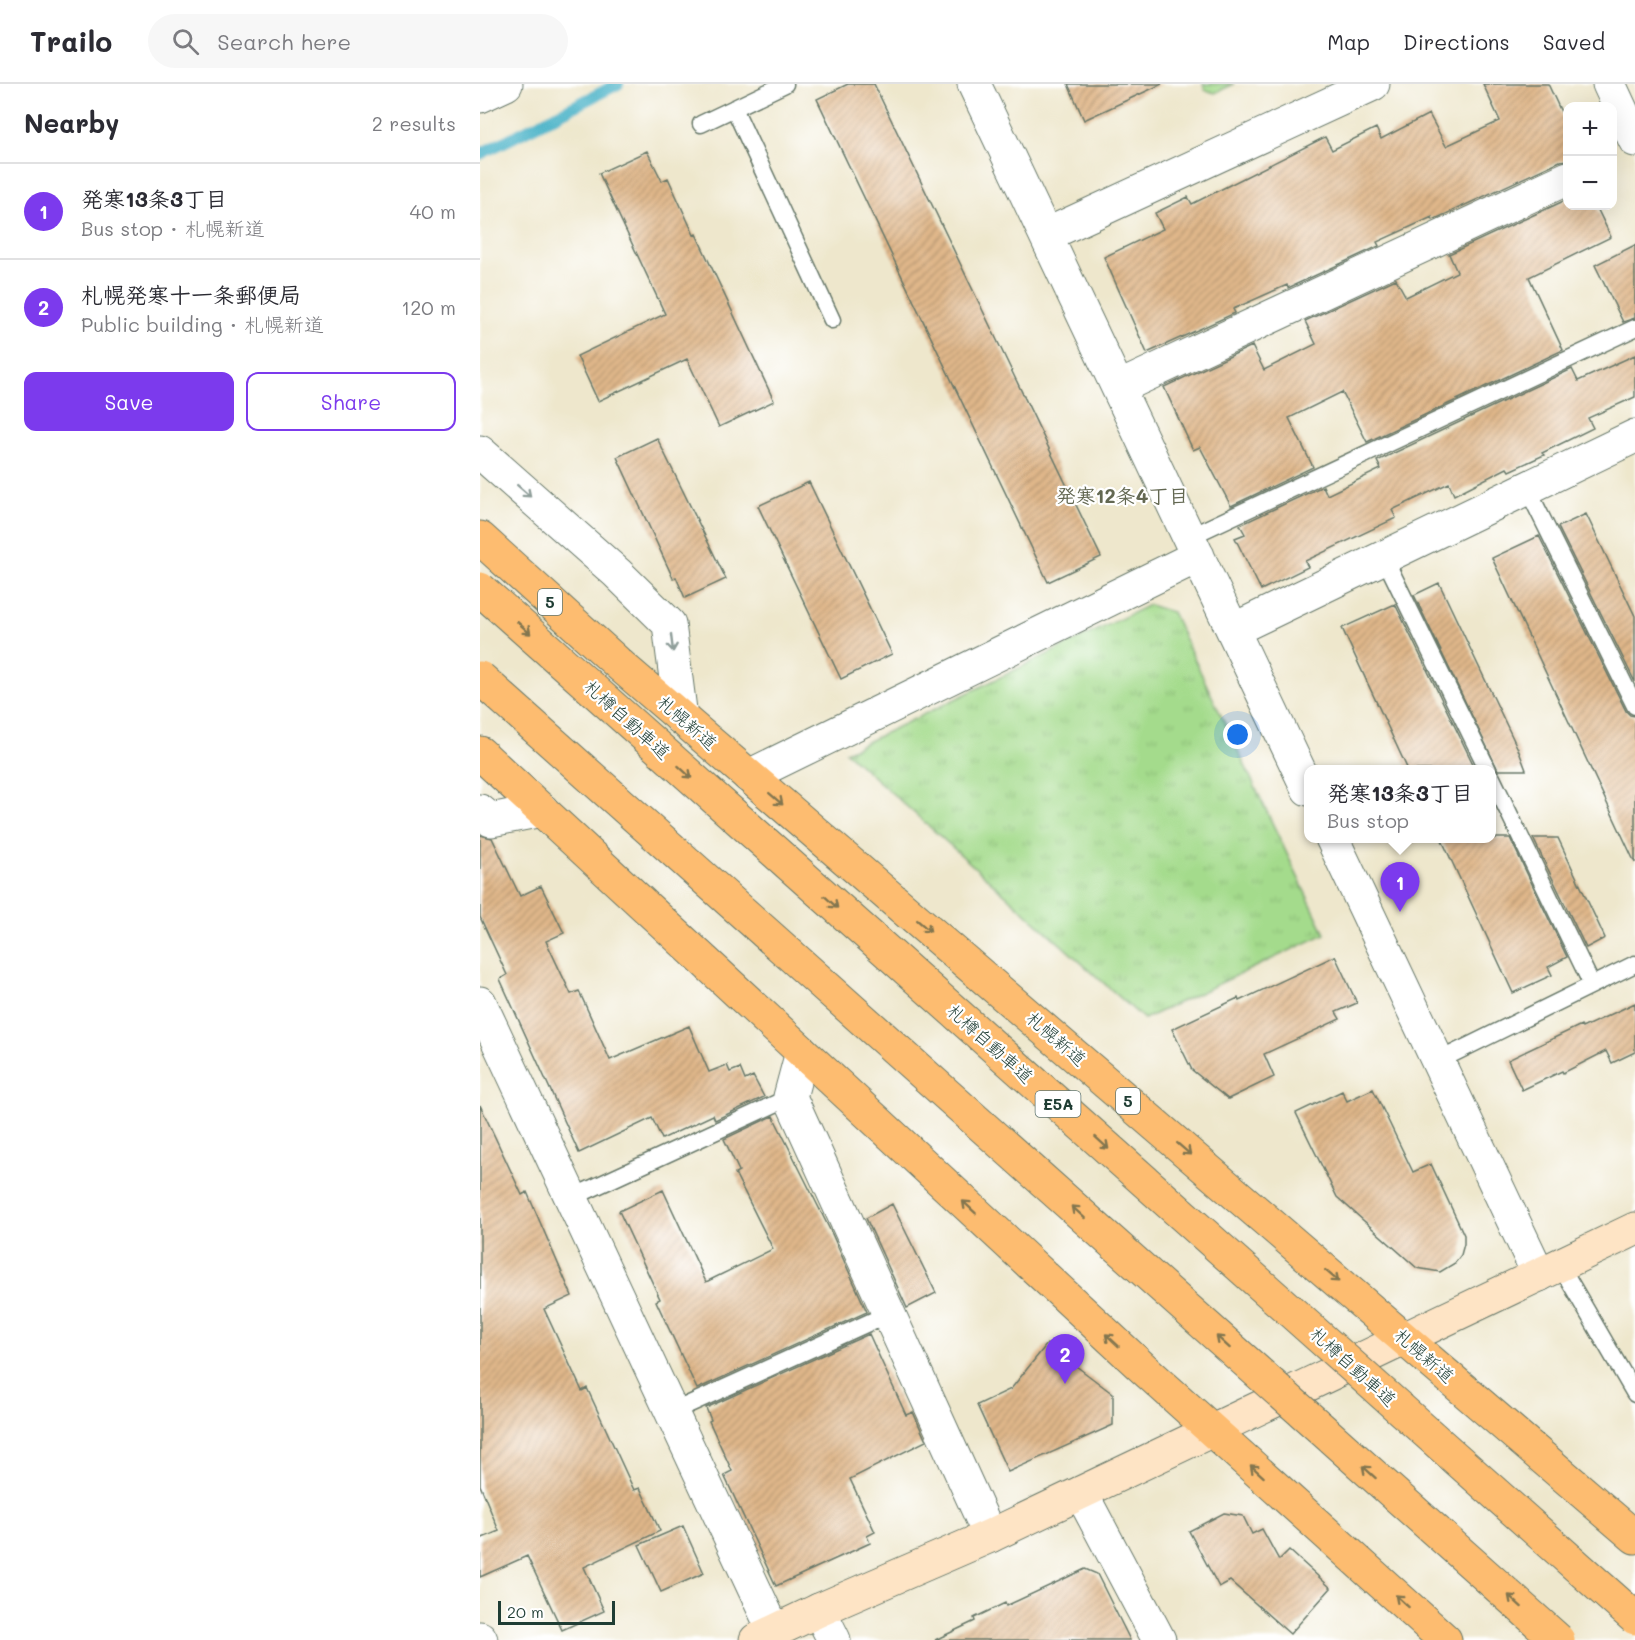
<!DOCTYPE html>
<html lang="en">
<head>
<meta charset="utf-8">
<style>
  body { margin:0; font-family:Mali,"Klee One",sans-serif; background:#f7f7f7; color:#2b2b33 }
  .controls { position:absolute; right:18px; top:18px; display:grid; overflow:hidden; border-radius:12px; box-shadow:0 6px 24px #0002 }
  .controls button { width:54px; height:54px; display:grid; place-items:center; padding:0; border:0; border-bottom:2px solid #e1e1e2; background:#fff; color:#2b2b33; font:30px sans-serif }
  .scale { position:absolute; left:18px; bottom:15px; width:117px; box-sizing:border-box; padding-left:6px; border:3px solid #1f3d34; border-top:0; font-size:16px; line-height:21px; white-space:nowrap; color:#1f3d34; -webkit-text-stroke:4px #fff; paint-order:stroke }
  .you { position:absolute; left:758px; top:651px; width:21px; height:21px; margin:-15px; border:4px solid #fff; border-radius:50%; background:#1a73e8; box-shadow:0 0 0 9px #1a73e833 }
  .badge { display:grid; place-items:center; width:39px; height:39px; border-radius:50%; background:#7c3aed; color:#fff; font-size:20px; font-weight:700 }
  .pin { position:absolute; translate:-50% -50px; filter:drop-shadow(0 2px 3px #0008) }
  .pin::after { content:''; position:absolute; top:32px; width:21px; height:18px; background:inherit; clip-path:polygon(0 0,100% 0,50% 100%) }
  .popup { position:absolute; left:824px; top:681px; width:192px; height:78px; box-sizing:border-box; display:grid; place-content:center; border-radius:12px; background:#fff; filter:drop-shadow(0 2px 4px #0005); font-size:20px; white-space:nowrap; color:#7c7c81 }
  .popup b { font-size:22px; color:#2b2b33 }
  .popup::after { content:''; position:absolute; left:50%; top:100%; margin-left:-12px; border:12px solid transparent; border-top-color:#fff }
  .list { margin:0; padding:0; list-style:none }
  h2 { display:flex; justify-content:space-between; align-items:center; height:78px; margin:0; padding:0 24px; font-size:26px }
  h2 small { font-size:20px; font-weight:400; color:#7c7c81 }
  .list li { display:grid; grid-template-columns:39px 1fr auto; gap:18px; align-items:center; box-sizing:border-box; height:96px; padding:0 24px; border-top:2px solid #e1e1e2 }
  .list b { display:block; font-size:22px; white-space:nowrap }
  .list p { margin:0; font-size:20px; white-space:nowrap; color:#7c7c81 }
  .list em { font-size:20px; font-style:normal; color:#7c7c81 }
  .actions { display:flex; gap:12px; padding:18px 24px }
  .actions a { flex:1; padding:14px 0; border:2px solid #7c3aed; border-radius:12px; text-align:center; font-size:21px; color:#7c3aed }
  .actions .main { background:#7c3aed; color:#fff }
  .icon { flex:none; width:33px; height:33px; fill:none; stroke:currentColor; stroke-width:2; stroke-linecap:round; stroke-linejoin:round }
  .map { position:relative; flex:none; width:1155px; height:1556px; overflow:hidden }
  header { display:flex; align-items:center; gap:36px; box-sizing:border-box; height:84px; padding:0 30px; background:#fff; border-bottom:2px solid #e1e1e2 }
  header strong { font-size:28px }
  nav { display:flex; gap:33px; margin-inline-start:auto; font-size:21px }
  .search { width:420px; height:54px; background:#f7f7f7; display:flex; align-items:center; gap:15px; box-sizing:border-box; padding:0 21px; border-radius:33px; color:#7c7c81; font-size:22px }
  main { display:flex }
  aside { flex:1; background:#fff }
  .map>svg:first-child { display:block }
</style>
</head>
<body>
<header>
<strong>Trailo</strong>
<div class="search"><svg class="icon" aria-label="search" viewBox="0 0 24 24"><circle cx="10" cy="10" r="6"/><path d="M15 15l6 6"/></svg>Search here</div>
<nav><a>Map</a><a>Directions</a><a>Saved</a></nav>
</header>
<main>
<aside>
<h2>Nearby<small>2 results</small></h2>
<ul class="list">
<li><span class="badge">1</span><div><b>発寒13条3丁目</b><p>Bus stop · 札幌新道</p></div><em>40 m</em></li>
<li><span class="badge">2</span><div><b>札幌発寒十一条郵便局</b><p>Public building · 札幌新道</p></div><em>120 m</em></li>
</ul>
<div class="actions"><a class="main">Save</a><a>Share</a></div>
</aside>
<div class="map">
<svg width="1155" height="1556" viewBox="0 0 1155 1556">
  <defs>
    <pattern id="park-tufts" width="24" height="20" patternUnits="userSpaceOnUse" patternTransform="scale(1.5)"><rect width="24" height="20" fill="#a4db8c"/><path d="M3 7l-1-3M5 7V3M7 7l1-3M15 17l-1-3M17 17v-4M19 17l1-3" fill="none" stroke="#8dbd79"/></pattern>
    <pattern id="building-hatch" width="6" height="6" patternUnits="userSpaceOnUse" patternTransform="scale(1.5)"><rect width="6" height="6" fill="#e0b78a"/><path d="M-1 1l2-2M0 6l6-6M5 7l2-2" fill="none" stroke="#b59672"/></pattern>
  </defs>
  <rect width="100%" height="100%" fill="#fff"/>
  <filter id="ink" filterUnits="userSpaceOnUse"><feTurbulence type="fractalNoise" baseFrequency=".0167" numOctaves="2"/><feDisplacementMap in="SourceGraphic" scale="12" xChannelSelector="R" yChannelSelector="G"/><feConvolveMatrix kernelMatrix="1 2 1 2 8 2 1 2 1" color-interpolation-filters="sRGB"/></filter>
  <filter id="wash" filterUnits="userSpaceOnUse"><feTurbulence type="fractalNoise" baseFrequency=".008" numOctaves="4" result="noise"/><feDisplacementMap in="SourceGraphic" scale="24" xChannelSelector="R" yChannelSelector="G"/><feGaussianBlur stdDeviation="1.35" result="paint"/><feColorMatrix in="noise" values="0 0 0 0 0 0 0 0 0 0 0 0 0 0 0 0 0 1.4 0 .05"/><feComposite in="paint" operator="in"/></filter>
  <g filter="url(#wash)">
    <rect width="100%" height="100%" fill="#eee7cc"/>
    <path fill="url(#park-tufts)" stroke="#628c60" stroke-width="1.5" d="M723,0H754L735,9L725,6Z
      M669,521L692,528L845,850L664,935L366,668Z"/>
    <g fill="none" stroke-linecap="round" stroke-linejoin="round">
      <path stroke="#48b2c7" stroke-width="12" d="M0,70L138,0"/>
    </g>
    <g id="blocks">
      <path fill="url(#building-hatch)" d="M368,0H394L621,473L568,498L337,15Z
        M588,0H682L604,36Z
        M1003,0H1068L1088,43V76L1080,77L953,136L952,133L897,158L899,162L808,204L807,201L753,225L755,229L667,269L624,173L683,145L675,129L708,113L712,120L845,53L852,66L896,44L901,55L949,30L966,62L1020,37Z
        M167,67L182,97L188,94L214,151L216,150L294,317L239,343L207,275L118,317L97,272L185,230L119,89Z
        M1088,115V122H1116L1131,153L1049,193L1083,266L887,358L862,308L809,334L833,383L751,422L720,363L713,366L684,303L772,262L784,286L836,260L825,237L916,195L926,213L977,188L969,170Z
        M1155,161V234L1143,238L1115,181Z
        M1155,271V313L1108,334L1113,344L1062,369L1064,371L1029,387L1027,384L974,411L969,399L912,426L916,434L825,477L828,483L781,506L755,454L765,450L760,441L843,402L847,411L901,385L897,377L1092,285L1098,297Z
        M177,354L246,495L205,514L196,493L193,494L137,373Z
        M329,398L412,570L361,595L278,422Z
        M1106,430L1155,532V598L1078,443Z
        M1059,452L1146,627L1150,631L1155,632V779L1012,474Z
        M959,499L1038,665L1046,686H1018L934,511Z
        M915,520L996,686H928L862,544Z
        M0,751L12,754L40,812L61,802L84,849L66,857L91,910L99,907L130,976L209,942L229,988L247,981L250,988L260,984L265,996L273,992L284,1013L235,1036L233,1031L182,1055L172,1034L99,1069L20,895L27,891L0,833Z
        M961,754H1030L1087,873L1068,883L1072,891L1033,909Z
        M1053,754H1078L1125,854L1106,864Z
        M855,872L877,919L856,928L860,935L784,970L794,993L748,1015L712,986L692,945L758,914L759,917Z
        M1155,919V968L1132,979L1126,967L1083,989L1082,987L1042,1006L1028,976L1101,941L1102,944Z
        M893,1005L933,1088L951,1080L984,1151V1160L981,1171L975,1179L960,1188L937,1184L857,1113L816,1029L862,1007L867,1017Z
        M0,1021L42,1111L47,1108L92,1212L64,1225L102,1307L107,1304L154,1406L160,1404L180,1447L104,1483L124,1527L82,1546L47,1472L0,1493V1455L19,1447L0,1401Z
        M293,1032L352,1150L387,1228L217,1305L176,1217L180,1215L139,1127L183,1106L226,1198L293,1165L255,1089L259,1087L244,1055Z
        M412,1120L456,1209L427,1224L386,1134Z
        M389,1250L426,1331L433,1328L446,1357L370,1395L395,1448L387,1452L390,1459L296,1502L244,1391L252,1387L229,1337L231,1336L226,1324Z
        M567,1260L633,1310V1341L528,1388L497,1321L531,1305Z
        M744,1429L763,1432L772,1450L782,1445L799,1476L809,1466L851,1504L810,1550L750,1497L739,1503L709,1447Z
        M203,1442L224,1489L181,1508L159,1461Z
        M605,1485L617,1490L650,1556H455L495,1537L494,1534L525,1519L526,1522Z"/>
    </g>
  </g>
  <g filter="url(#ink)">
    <use href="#blocks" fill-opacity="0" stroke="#677869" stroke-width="1.5"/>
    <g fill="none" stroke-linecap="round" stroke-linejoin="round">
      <defs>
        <path id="lane" d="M254,24L352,236
          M221,40L305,0
          M1047,404L1155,622
          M709,453L1155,244
          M904,473L1008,686
          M1012,694L1112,901
          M958,977L1155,880
          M91,1114L310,1013
          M1080,1181L1155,1310
          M192,1328L410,1229"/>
        <path id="street" d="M494,0L828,705
          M1129,0L1155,56
          M0,12L26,0
          M566,151L893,0
          M638,304L1088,94
          M0,368L137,489L189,540L201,634
          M753,546L1155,352
          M269,692L718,472
          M0,727L11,736L62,726
          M852,754L1059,1191
          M0,919L294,1547
          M322,968L310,1013L510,1452
          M601,1409L679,1556
          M339,1526L354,1556
          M0,1554L1,1556"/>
        <path id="secondary" d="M276,1556L339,1526L510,1452L1155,1145"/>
        <path id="highway" d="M0,454L141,582L1155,1453
          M0,669L664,1285L965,1556"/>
      </defs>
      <use href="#lane" stroke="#677869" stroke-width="19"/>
      <use href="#street" stroke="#677869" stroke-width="35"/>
      <use href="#secondary" stroke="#677869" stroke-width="35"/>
      <use href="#highway" stroke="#677869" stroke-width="35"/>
      <use href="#lane" stroke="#fff" stroke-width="16"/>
      <use href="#street" stroke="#fff" stroke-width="33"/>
      <use href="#secondary" stroke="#fee4c5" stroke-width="33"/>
      <use href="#highway" stroke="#fdbc6f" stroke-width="33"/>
      <defs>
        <path id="highway-bridge" d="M0,505L1155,1534
          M0,594L1078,1556"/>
      </defs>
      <use href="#highway-bridge" stroke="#677869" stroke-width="35" stroke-linecap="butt"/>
      <use href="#highway-bridge" stroke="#fdbc6f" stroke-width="33"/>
    </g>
    <defs><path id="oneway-shaft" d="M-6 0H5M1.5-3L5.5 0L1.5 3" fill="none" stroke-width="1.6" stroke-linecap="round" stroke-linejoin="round" transform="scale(1.5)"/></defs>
    <g stroke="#8f9e9a">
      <use href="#oneway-shaft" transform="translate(44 407) rotate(41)"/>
      <use href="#oneway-shaft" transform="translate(192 559) rotate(83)"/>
    </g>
    <g stroke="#83764f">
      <use href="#oneway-shaft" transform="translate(44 544) rotate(42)"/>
      <use href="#oneway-shaft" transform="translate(205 688) rotate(42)"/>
      <use href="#oneway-shaft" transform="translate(296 715) rotate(41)"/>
      <use href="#oneway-shaft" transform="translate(351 818) rotate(42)"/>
      <use href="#oneway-shaft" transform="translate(444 842) rotate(41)"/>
      <use href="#oneway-shaft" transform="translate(622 1059) rotate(42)"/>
      <use href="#oneway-shaft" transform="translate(704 1065) rotate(41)"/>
      <use href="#oneway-shaft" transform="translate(489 1123) rotate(-137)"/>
      <use href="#oneway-shaft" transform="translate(598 1128) rotate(-138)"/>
      <use href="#oneway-shaft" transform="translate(852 1192) rotate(41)"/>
      <use href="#oneway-shaft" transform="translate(632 1256) rotate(-137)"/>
      <use href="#oneway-shaft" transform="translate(743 1258) rotate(-138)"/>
      <use href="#oneway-shaft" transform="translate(777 1387) rotate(-138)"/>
      <use href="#oneway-shaft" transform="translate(889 1388) rotate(-138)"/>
      <use href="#oneway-shaft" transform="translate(922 1517) rotate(-138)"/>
      <use href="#oneway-shaft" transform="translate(1035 1517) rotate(-138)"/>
    </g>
  </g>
  <g text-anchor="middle" stroke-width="4.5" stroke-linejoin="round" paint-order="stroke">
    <g fill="#fff" stroke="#627771" stroke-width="1.5">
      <rect x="58" y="505" width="24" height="26" rx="4.5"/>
      <rect x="636" y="1004" width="24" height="26" rx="4.5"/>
      <rect x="555.5" y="1007" width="45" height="26" rx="4.5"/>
    </g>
    <g font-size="16" font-weight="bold" fill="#1f3d34">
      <text x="70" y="524">5</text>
      <text x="648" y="1023">5</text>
      <text x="578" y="1026">E5A</text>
    </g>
    <g font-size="18" fill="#1f3d34" stroke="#fff">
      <text transform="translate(147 636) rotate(42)" y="6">札樽自動車道</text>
      <text transform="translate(207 639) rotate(41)" y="6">札幌新道</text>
      <text transform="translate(576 955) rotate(41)" y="6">札幌新道</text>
      <text transform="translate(510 960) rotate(42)" y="6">札樽自動車道</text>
      <text transform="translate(944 1272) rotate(41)" y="6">札幌新道</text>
      <text transform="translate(873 1283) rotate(42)" y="6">札樽自動車道</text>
    </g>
    <g font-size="20" font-weight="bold" fill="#636852" stroke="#fff">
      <text x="642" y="419">発寒12条4丁目</text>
    </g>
  </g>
</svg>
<div class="controls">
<button>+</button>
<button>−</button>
</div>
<div class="scale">20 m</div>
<div class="you"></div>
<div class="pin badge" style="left:920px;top:828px">1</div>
<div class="popup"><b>発寒13条3丁目</b>Bus stop</div>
<div class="pin badge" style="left:585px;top:1300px">2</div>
</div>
</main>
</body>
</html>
